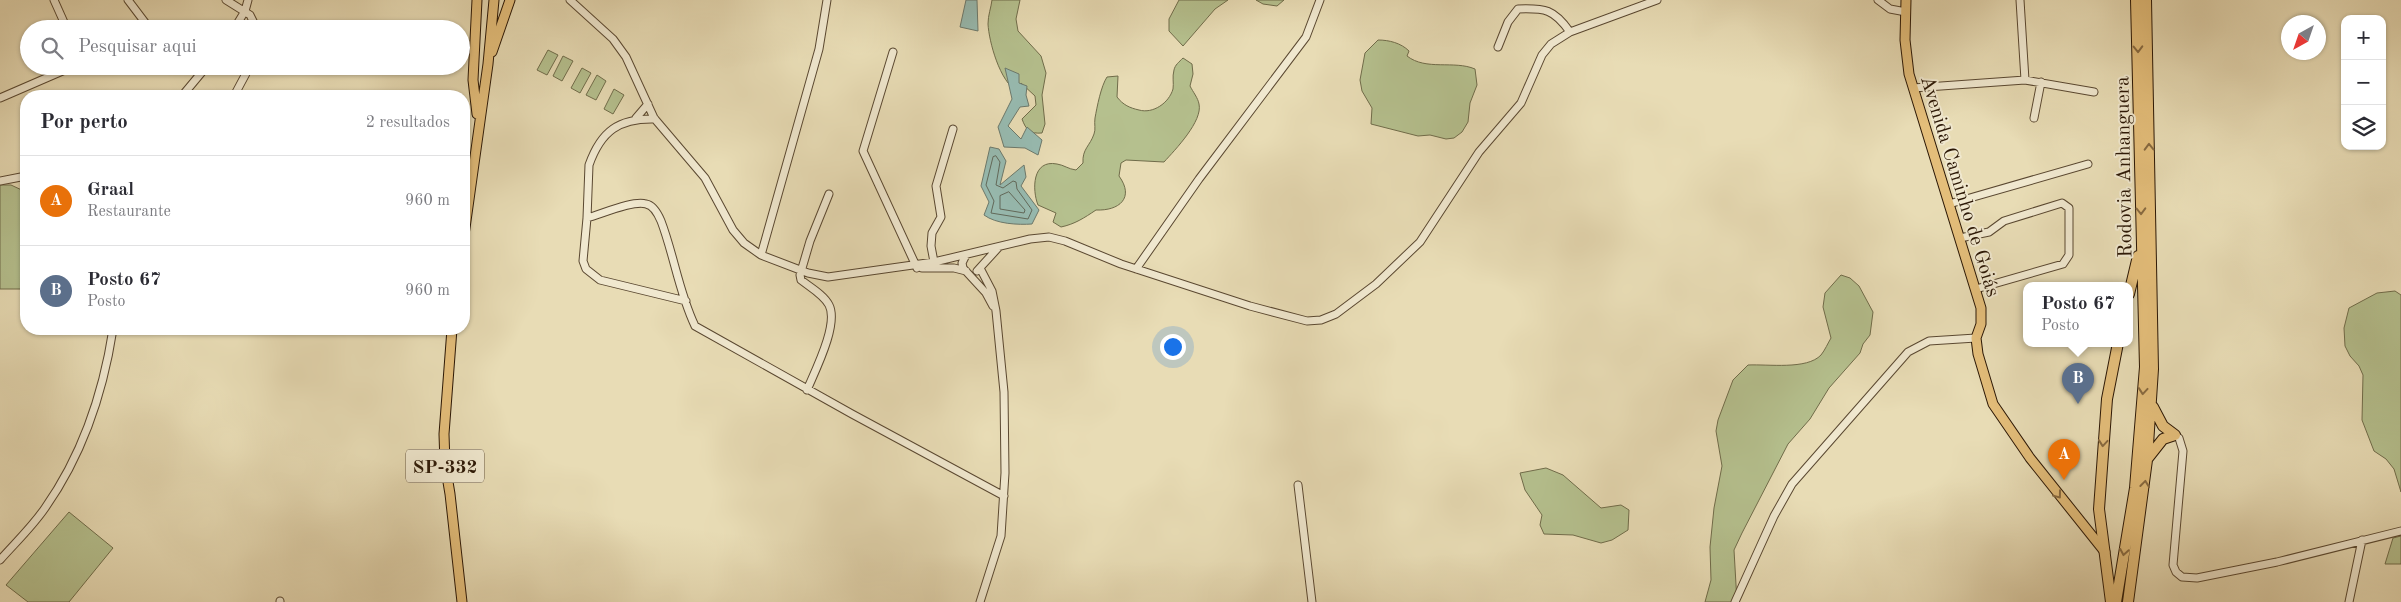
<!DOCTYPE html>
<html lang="pt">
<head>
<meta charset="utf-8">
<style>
  body { margin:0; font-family:"Old Standard TT",serif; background:#f7f7f7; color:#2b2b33 }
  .controls { position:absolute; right:15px; top:15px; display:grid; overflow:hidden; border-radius:10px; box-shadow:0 1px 4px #0004 }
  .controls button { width:45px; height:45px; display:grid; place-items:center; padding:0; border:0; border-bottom:1px solid #e1e1e2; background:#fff; color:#2b2b33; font:25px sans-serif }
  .compass { position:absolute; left:2281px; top:15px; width:45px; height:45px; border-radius:50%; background:#fff; box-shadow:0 1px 4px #0004; rotate:220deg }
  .you { position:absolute; left:1172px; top:346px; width:18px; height:18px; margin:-12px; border:4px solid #fff; border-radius:50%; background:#1a73e8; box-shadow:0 0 0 8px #1a73e833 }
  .badge { display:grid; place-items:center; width:32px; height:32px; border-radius:50%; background:#1a73e8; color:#fff; font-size:16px; font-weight:700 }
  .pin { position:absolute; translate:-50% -41px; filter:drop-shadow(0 1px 2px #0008) }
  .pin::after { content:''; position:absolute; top:26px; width:18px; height:15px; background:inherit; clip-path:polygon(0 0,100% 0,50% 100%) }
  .popup { position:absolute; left:2023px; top:282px; width:110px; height:65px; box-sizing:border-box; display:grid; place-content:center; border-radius:10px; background:#fff; filter:drop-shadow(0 1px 4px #0005); font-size:16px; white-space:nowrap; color:#7c7c81 }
  .popup b { font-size:19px; color:#2b2b33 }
  .popup::after { content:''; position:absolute; left:50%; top:100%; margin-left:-10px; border:10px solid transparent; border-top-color:#fff }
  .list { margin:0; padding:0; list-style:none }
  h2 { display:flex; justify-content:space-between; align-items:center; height:65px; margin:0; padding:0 20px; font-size:21px }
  h2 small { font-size:16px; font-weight:400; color:#7c7c81 }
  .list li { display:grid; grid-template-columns:32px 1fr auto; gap:15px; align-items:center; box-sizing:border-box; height:90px; padding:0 20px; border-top:1px solid #e1e1e2 }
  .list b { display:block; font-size:19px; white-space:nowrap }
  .list p { margin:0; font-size:16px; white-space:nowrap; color:#7c7c81 }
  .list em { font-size:16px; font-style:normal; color:#7c7c81 }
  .icon { flex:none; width:28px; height:28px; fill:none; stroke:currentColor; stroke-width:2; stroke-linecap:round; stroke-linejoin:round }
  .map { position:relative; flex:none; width:2401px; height:602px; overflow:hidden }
  .search { position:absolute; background:#fff; box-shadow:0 1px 4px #0004; left:20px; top:20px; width:450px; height:55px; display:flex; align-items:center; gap:12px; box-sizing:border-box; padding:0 18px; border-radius:28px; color:#7c7c81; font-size:19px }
  .panel { position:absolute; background:#fff; box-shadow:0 1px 4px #0004; left:20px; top:90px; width:450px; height:245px; border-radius:20px }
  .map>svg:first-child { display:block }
</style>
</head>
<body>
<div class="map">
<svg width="2401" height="602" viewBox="0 0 2401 602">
  <rect width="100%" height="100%" fill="#e8dcb5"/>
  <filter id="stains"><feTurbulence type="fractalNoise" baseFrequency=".004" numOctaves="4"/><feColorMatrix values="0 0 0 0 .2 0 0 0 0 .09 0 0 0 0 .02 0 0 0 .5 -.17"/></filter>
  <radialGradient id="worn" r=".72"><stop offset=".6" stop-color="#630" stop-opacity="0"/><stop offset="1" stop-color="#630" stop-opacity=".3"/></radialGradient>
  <path fill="#b5c08e" stroke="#706c4a" d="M992,0H1020L1016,19L1018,31L1041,56L1046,73L1042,95L1045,124L1042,133C1030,134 1026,130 1022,119L1036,105L1035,96L1021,83L1017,91C1000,82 989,42 988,24C988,15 991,8 992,0Z
    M1179,0H1228L1215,9L1183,46L1169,31V19Z
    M1256,0H1284L1277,6L1263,4Z
    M1378,40C1389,40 1401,43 1409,51L1407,56C1426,71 1454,60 1475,69L1477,85L1470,103L1468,122L1462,132L1454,138L1446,139L1430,135L1418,136L1371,124L1372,108L1362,91L1360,80L1365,53Z
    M548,50L558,55L547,75L537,70Z
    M563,56L573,61L562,81L553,76Z
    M1183,58L1192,64L1193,74L1190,86C1193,92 1198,98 1199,104C1203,121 1175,150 1164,162L1126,160L1121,163L1119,176C1135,198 1119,211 1096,210C1084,218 1075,224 1061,227L1053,222L1056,213L1038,205C1032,190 1032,159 1057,164C1064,165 1068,169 1076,170L1083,163C1082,149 1090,146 1094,134C1096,129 1094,124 1095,118C1097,107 1101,86 1107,77L1118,76L1117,97C1123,105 1130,108 1139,110C1153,114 1169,103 1173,89C1174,83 1172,77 1174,70C1175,65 1179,62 1183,58Z
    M582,68L591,73L580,93L571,88Z
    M597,75L606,81L596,100L586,95Z
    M614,89L624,95L613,114L604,109Z
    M0,185H11L26,192V289H0Z
    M1841,275L1850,278L1859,286L1873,312L1870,335L1863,344L1860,353L1829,388L1810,419L1788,444L1742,533L1734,550L1737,602H1705L1711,580L1710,547L1714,508L1722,466L1716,431L1718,420L1733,380L1748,365C1768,364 1807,370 1821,355C1825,350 1828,343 1831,338L1823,307L1825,293Z
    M2395,291L2401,295V492L2394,469L2386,459L2374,451L2362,420L2363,375L2359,366L2350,356L2345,346L2344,328L2349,308L2377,293Z
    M1546,468L1563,475L1601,508L1621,505L1629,510L1628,530L1612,540L1601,543L1573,535L1544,534L1540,525L1542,515L1525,490L1520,473Z
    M69,512L113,548L69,602H28L6,585Z
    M2401,536V564H2385L2393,538Z"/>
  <path fill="#97bbb1" stroke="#6c796c" d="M966,0H977L978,31L960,27Z
    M1005,68L1019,74V83L1027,86L1026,95L1029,106L1020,107L1008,126L1021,139L1027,127L1042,140L1038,155L1025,148L1004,147L998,127L1012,99Z
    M990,147L999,149L1006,161L1000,185L1024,165L1026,177L1021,186L1039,210L1032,224C1018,225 996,224 984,215L989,202L981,186Z"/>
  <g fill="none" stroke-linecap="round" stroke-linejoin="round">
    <path stroke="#61695b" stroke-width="1" d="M996,156L1000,162L996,185L1003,188L1013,181L1016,182L1017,189L1032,210L1028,219L991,213L994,201L986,185L993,157Z
      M1009,192L1025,210L1024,213L1000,209V196Z"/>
    <defs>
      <path id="minor" d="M54,0L67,29
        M128,0L150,29
        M226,0L250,15L257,29
        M570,0L613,39L626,57L654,118L705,178L733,230L744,243L761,255L808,273L828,277L934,262L1030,239L1049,237L1065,241L1121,264L1250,306L1307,321L1321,320L1336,314L1376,284L1420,242L1479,152L1521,103L1542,55L1551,44L1570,32L1657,0
        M1878,0L1890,9L1906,12
        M2020,0L2025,80
        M234,29L245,11L248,0
        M1498,47L1508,22L1518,9C1545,8 1554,9 1570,32
        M893,52L863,151L917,268
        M188,66L205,68
        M1913,88L2025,80L2094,92
        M182,96L207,66
        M234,96L250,66
        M0,98L74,66
        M636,118L648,104
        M2034,118L2041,82
        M655,119C619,118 601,131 589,165L587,218L583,261L586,269L600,280L686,301
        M0,181L26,176
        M1949,204L2088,164
        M587,218C602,214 633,200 646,204C653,205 658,214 661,221C674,255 679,293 695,326L852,414L1004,496
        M1960,238L1989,232L2004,221L2062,203L2069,208V255L2063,264L1976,289
        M761,255L819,49L827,0
        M966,255L962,263L963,268L986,293L993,306
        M934,262L931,246L932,233L941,217L936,186L953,129
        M922,268H954L966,271
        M1136,269L1199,179L1306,37L1320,0
        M977,271L998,248
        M807,390C815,371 839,324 829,305C824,295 810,287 801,280L800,275L810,241L829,194
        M2175,435L2179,438L2183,451L2173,565L2176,572L2182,577L2197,578L2277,562L2401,531
        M1298,485L1312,602
        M0,560C15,543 32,527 45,508C83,454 103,394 113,329
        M280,602V601
        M980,602L1001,536L1005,473L1004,392L996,311L992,291L980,268
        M1735,602L1774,516L1792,484L1908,352L1929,341L1976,338
        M2349,602L2362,540"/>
      <path id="major" d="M1906,0L1905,40L1909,74L1981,308V324L1976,338L1978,354L1993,404L2030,458L2105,552
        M492,52L510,0
        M477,114L473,80L477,0
        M464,235L488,64L494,0
        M452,329L444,434L445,464L450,494L462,602"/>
      <path id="highway" d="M2129,294L2138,256
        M2153,407L2163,426L2175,435
        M2148,458L2163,439L2175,435
        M2111,602L2099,509L2107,399L2118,343
        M2116,602L2135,488L2145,367L2136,0
        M2128,602L2147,460L2153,369L2146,0"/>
    </defs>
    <use href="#minor" stroke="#5a4831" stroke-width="9"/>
    <use href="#major" stroke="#2b1705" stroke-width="11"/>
    <use href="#highway" stroke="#2b1705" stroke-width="12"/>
    <use href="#minor" stroke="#f0e8cf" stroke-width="7"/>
    <use href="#major" stroke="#e4be7a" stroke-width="9"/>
    <use href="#highway" stroke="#e4be7a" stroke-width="10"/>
  </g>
  <defs><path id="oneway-chevron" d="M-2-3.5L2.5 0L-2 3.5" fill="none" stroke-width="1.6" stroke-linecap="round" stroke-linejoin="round" transform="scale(1.25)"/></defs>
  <g stroke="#886a40">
    <use href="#oneway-chevron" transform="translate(2138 49) rotate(89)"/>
    <use href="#oneway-chevron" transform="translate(2149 147) rotate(-91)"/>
    <use href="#oneway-chevron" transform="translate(2141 211) rotate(89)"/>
    <use href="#oneway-chevron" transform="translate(2143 391) rotate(95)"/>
    <use href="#oneway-chevron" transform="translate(2103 443) rotate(95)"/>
    <use href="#oneway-chevron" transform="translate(2145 484) rotate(-83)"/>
    <use href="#oneway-chevron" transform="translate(2058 495) rotate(53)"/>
    <use href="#oneway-chevron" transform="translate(2124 552) rotate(100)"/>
  </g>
  <g text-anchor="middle" stroke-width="4" stroke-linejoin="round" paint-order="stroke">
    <rect fill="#f0e8cf" stroke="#665642" stroke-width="1" x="406" y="449.5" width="78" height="33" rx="4"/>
    <g font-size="19" font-weight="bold" fill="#2b1705">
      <text x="445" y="473">SP-332</text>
    </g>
    <g font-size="20" fill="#2b1705" stroke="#f0e8cf">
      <text transform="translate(2123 167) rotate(-91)" y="7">Rodovia Anhanguera</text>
      <text transform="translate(1961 186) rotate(73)" y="7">Avenida Caminho de Goiás</text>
    </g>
  </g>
  <rect width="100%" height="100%" filter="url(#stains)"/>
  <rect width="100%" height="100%" fill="url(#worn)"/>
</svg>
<div class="controls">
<button>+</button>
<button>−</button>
<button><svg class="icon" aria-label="layers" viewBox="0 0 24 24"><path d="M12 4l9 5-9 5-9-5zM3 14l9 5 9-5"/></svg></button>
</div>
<svg class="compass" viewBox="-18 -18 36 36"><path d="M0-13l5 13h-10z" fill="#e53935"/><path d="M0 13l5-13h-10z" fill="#7c7c81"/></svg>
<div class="you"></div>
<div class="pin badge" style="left:2064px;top:480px;background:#e8710a">A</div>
<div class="pin badge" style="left:2078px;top:404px;background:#5c6f8a">B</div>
<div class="popup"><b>Posto 67</b>Posto</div>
<div class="search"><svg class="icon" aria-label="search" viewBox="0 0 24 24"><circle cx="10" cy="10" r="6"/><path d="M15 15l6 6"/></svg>Pesquisar aqui</div>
<section class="panel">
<h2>Por perto<small>2 resultados</small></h2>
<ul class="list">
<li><span class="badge" style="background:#e8710a">A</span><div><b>Graal</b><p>Restaurante</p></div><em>960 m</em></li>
<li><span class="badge" style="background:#5c6f8a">B</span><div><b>Posto 67</b><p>Posto</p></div><em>960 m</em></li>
</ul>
</section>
</div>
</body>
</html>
